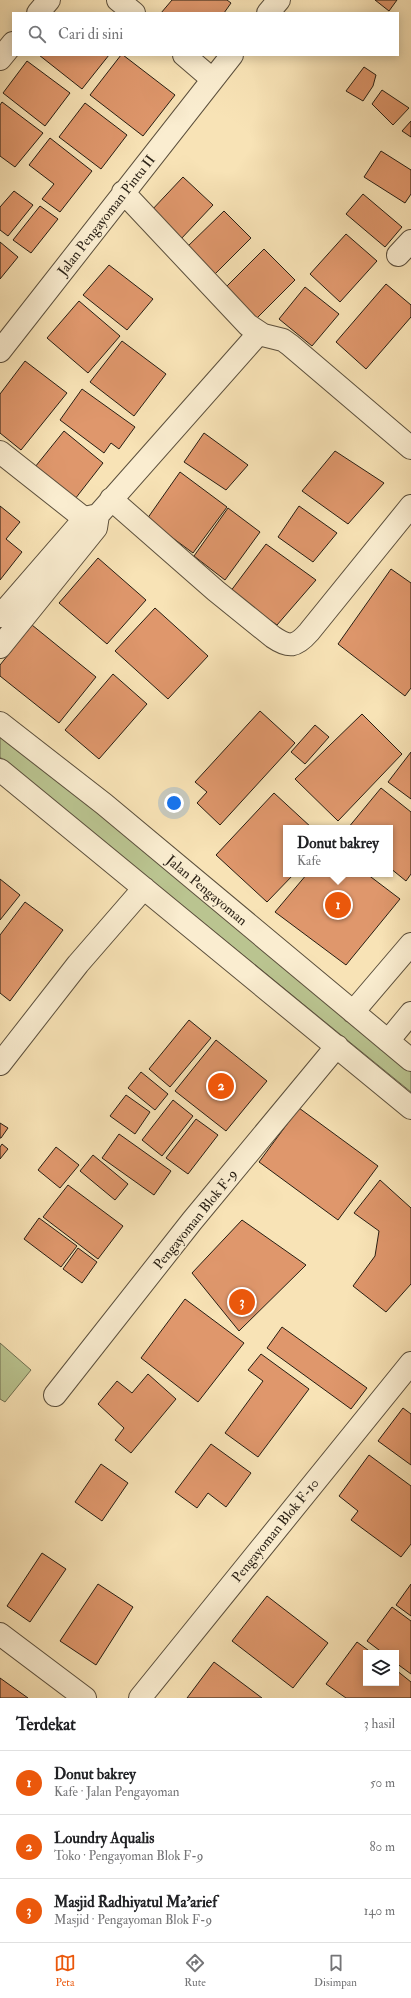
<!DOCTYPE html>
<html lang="id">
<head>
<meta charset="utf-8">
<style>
  body { margin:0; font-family:"IM FELL Double Pica",serif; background:#f6f6f6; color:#202124 }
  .controls { position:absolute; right:12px; bottom:12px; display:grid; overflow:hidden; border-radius:0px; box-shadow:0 2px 10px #0003 }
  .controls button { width:36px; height:36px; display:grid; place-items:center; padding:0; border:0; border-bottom:1px solid #e0e0e0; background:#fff; color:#202124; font:20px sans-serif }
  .you { position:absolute; left:174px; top:803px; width:14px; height:14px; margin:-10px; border:3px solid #fff; border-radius:50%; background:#1a73e8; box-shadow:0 0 0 6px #1a73e833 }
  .badge { display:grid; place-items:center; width:26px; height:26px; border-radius:50%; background:#ea580c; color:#fff; font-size:13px; font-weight:700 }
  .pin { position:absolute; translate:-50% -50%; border:2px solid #fff; box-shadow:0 1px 4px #0006 }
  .popup { position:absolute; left:283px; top:825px; width:110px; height:52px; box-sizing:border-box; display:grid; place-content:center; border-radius:0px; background:#fff; filter:drop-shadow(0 1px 3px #0005); font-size:13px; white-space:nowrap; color:#757577 }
  .popup b { font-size:15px; color:#202124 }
  .popup::after { content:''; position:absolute; left:50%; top:100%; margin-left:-8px; border:8px solid transparent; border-top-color:#fff }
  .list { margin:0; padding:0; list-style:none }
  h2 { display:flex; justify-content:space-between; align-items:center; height:52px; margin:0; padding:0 16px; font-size:17px }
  h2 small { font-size:13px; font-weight:400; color:#757577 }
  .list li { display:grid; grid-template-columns:26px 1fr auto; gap:12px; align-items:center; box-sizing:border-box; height:64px; padding:0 16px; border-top:1px solid #e0e0e0 }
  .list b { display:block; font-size:15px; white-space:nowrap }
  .list p { margin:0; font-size:13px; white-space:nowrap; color:#757577 }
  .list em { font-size:13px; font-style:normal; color:#757577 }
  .icon { flex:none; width:22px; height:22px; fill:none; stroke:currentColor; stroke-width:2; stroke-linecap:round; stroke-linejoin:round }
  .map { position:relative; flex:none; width:411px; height:1698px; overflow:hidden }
  .search { position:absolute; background:#fff; box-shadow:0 2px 10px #0003; left:12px; right:12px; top:12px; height:44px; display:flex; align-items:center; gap:10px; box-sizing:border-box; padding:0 14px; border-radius:0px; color:#757577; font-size:15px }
  .sheet { height:244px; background:#fff }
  nav { display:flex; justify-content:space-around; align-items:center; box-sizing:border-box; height:56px; border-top:1px solid #e0e0e0; background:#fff; font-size:11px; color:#757577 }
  nav a { display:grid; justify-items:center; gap:2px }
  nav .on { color:#ea580c }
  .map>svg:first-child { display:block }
</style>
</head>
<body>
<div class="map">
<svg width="411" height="1698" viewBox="0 0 411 1698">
  <rect width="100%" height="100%" fill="#f8e3b6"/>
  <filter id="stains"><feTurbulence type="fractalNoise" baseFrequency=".005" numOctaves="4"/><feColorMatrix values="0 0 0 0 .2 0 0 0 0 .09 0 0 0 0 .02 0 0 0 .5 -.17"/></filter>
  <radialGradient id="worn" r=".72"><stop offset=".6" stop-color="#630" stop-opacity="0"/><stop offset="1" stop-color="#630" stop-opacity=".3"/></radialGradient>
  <path fill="#bac490" stroke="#707152" d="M0,731L411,1071V1092L0,757Z
    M0,1343L31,1370L5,1402L0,1399Z"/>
  <path fill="#df976c" stroke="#271e13" d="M172,0H227L231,3L224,13H161Z
    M375,0H397L389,11Z
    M39,55H109L82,89Z
    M121,55H123L175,95L143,136L90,95Z
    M27,61L70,93L45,126L3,93Z
    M364,67L376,75L373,86L363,101L346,91Z
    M382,90L409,108L393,125L372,104Z
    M2,102L43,133L15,167L0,156V105Z
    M85,103L127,135L101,169L59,137Z
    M411,121V137L402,131Z
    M50,138L92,171L60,212L42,199L54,184L29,165Z
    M381,151L411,170V194L405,203L364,177Z
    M183,177L213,205L180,240L150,212Z
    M14,191L33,205L8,236L0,230V207Z
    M363,194L402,227L385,247L346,214Z
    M40,206L58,219L31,253L13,240Z
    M224,211L251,238L213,276L186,248Z
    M346,234L377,261L340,302L310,274Z
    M0,242L18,257L0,279Z
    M264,249L295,280L257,318L224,289Z
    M109,265L153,299L127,330L83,295Z
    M386,284L411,305V317L366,369L336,342Z
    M305,287L339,314L312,346L279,319Z
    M79,301L120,336L88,373L47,338Z
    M122,341L166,374L134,416L90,382Z
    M25,361L67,393L21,450L0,433V394Z
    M82,389L135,427L119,449L111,443L104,453L60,420Z
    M64,431L103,463L75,499L35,467Z
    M204,433L248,465L226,490L184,462Z
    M335,451L384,483L348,524L302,491Z
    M180,472L227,507L193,553L147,519Z
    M0,506L20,522L6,539L22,552L0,580Z
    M299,506L337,533L313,562L278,537Z
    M228,508L260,532L225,580L194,556Z
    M266,544L316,580L277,625L230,592Z
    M98,558L146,600L107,644L59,603Z
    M391,569L411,583V688L405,696L338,644Z
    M155,608L208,656L168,699L115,651Z
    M32,625L96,677L59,723L0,676V665Z
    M113,674L147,704L99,759L65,730Z
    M260,711L295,743L220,825L197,803L207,792L195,782Z
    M362,714L402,754L338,821L295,779Z
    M315,725L329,737L305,764L291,752Z
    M411,752V799L388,782Z
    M381,788L411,812V874L406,881L390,868V828H348Z
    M274,793L312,828H286V874H294L267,902L216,855Z
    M307,874H367L400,899L346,965L275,912Z
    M0,879L20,895L0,920Z
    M25,902L63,930L10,1001L0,993V935Z
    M189,1020L211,1038L170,1087L149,1069Z
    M216,1040L267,1081L226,1131L175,1091Z
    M141,1072L168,1094L155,1110L128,1088Z
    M126,1095L150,1112L135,1134L110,1116Z
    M173,1100L193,1116L162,1156L142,1140Z
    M299,1108L378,1166L338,1220L259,1162Z
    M196,1119L218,1135L188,1174L166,1158Z
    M0,1123L8,1128L1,1138H0Z
    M119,1134L171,1171L154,1195L102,1158Z
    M2,1144L8,1149L0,1159V1147Z
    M56,1147L79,1165L60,1188L38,1170Z
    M93,1155L128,1184L115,1200L80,1171Z
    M380,1180L411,1208V1284L386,1312L353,1286L375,1256L379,1231L354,1213Z
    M68,1185L123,1226L98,1259L43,1217Z
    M39,1218L77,1246L61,1267L24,1239Z
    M242,1220L306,1265L239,1331L192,1273Z
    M78,1248L97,1262L82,1283L63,1269Z
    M185,1299L244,1343L198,1402L141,1358Z
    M282,1327L367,1388L351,1409L267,1348Z
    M261,1354L309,1389L258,1457L225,1433L263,1381L248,1370Z
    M148,1374L176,1399L131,1453L115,1440L124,1428L98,1404L117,1381L132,1393Z
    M403,1408L411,1414V1465L378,1441Z
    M211,1444L251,1473L226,1507L208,1493L197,1508L175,1492Z
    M369,1455L411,1486V1544L401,1557L351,1520L358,1511L339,1496Z
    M101,1464L128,1483L102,1521L75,1502Z
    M42,1553L66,1569L30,1622L7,1606Z
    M98,1584L133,1607L96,1665L60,1641Z
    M411,1584V1616L396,1605Z
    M267,1596L328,1643L293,1688L232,1641Z
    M392,1607L411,1621V1674L396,1663V1653H383L367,1641Z
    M357,1642L372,1653H366V1683H396V1670L411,1682V1698H346L326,1684Z
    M214,1662L262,1698H187Z
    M0,1678L28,1698H0Z"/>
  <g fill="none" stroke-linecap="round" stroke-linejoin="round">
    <defs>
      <path id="minor" d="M118,0L134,13
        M38,13L49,0
        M268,13L279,0
        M184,55L212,79
        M0,59L13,43
        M123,192L248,325L263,335L283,340L290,345L411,448
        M398,255L411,241
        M0,351L232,55
        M0,452L95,527
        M111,499L216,591L273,637C289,648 296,647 309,632L411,506
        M0,616L85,518L98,515
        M0,647L96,528L98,515L259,333
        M0,723L104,804L411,1060
        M0,770L411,1108
        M353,1012L411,944
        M388,1041L411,1013
        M0,1064L78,964L144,888
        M55,1395L192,1221L337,1046
        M0,1634L85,1698
        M140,1698L411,1363"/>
    </defs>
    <use href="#minor" stroke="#5b4f3c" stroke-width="24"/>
    <use href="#minor" stroke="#faedd0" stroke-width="22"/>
  </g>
  <g text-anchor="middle" stroke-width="3" stroke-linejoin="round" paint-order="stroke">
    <g font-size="14" fill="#271e13" stroke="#faedd0">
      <text transform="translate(106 215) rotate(-52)" y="5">Jalan Pengayoman Pintu II</text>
      <text transform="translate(207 890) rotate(40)" y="5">Jalan Pengayoman</text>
      <text transform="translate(195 1219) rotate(-51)" y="5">Pengayoman Blok F-9</text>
      <text transform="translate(275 1530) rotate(-51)" y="5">Pengayoman Blok F-10</text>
    </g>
  </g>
  <rect width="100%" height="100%" filter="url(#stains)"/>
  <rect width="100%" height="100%" fill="url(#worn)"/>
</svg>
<div class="controls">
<button><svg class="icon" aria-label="layers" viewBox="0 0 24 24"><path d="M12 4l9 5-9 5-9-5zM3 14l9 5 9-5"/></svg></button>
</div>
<div class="you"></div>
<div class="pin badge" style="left:338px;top:905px">1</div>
<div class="popup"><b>Donut bakrey</b>Kafe</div>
<div class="pin badge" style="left:221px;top:1086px">2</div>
<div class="pin badge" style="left:242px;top:1302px">3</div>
<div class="search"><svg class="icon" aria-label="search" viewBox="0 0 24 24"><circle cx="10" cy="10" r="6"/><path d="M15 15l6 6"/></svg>Cari di sini</div>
</div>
<section class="sheet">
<h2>Terdekat<small>3 hasil</small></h2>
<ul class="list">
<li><span class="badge">1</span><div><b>Donut bakrey</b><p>Kafe · Jalan Pengayoman</p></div><em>50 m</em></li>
<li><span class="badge">2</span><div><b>Loundry Aqualis</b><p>Toko · Pengayoman Blok F-9</p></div><em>80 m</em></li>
<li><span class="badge">3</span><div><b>Masjid Radhiyatul Ma'arief</b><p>Masjid · Pengayoman Blok F-9</p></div><em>140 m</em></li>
</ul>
</section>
<nav>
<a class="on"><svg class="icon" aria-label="map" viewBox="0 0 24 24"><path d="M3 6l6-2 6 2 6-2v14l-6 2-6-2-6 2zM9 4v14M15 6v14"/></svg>Peta</a>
<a><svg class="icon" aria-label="directions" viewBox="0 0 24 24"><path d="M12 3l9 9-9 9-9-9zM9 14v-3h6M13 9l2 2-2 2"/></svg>Rute</a>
<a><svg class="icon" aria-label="saved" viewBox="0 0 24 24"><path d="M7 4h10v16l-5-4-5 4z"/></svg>Disimpan</a>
</nav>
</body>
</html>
